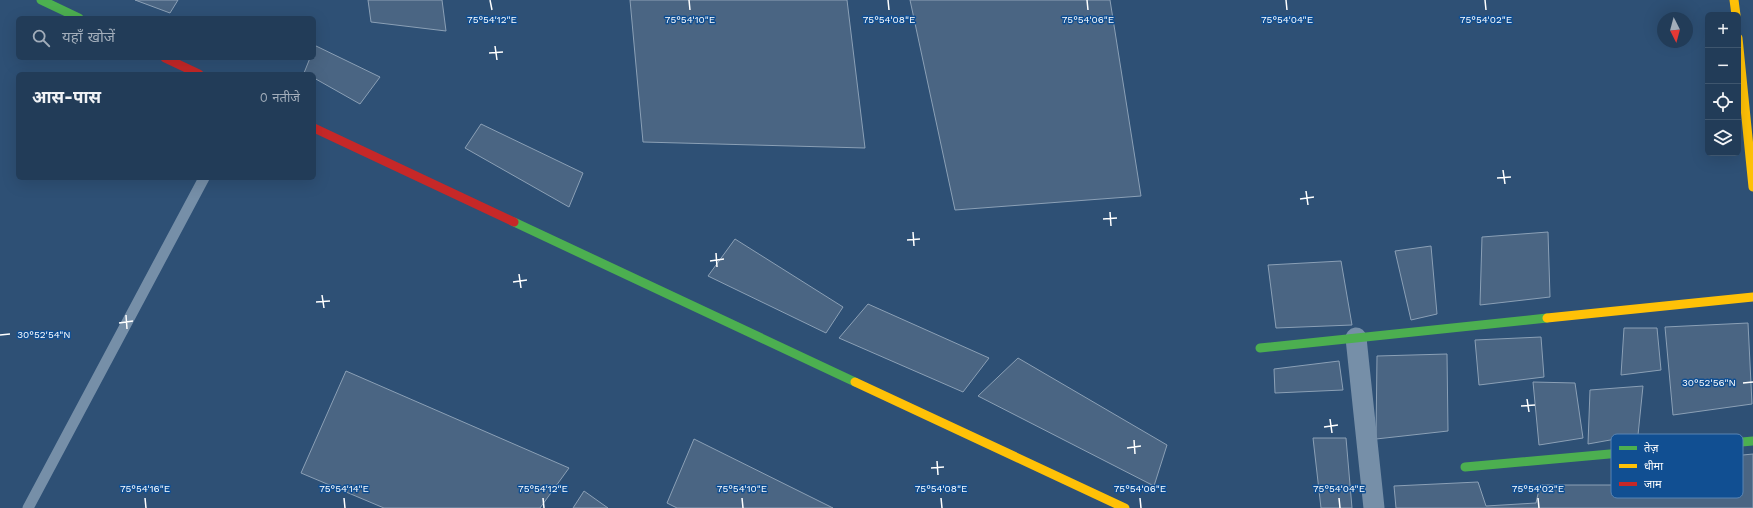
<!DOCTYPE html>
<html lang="hi">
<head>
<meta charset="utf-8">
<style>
  body { margin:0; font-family:"Work Sans","Noto Sans Devanagari",sans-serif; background:#2a435e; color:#f1f3f6 }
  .controls { position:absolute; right:12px; top:12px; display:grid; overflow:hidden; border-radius:6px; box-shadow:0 4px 16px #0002 }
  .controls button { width:36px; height:36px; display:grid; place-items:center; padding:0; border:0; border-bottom:1px solid #3f566e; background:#223c58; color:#f1f3f6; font:20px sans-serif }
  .compass { position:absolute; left:1657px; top:12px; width:36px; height:36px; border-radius:50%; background:#223c58; box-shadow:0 4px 16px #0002; rotate:174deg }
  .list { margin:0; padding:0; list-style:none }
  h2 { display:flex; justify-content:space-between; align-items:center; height:52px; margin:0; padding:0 16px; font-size:17px }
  h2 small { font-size:13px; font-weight:400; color:#a2adba }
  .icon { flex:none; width:22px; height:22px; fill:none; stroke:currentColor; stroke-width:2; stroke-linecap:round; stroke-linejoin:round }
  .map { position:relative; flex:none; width:1753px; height:508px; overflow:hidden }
  .search { position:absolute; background:#223c58; box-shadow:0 4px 16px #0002; left:16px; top:16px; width:300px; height:44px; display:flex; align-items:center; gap:10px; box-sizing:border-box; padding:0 14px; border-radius:6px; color:#a2adba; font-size:15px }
  .panel { position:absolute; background:#223c58; box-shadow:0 4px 16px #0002; left:16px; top:72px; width:300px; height:108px; border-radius:6px }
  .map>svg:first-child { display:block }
</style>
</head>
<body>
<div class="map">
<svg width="1753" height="508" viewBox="0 0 1753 508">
  <rect width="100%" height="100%" fill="#2e5075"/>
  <path fill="#4a6583" stroke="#8ba0b6" d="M135,0H178L170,13Z
    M368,0H442L446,31L371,22Z
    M630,0H847L865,148L643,142Z
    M910,0H1110L1141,196L955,210Z
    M314,45L380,77L360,104L314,78V74L304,73L310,58H314Z
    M481,124L583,173L569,207L465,148Z
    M1548,232L1550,297L1480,305L1482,237Z
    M735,239L843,307L826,333L708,276Z
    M1431,246L1437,314L1411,320L1395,251Z
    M1341,261L1352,325L1276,328L1268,265Z
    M868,304L989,358L963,392L839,338Z
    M1748,323L1752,404L1673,415L1665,327Z
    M1624,328H1657L1661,370L1621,375Z
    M1541,337L1544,377L1479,385L1475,340Z
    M1447,354L1448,431L1376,439L1377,356Z
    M1018,358L1167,445L1154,486L978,396Z
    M1339,361L1343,390L1275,393L1274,369Z
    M346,371L569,468L540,508H384L301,473Z
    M1533,382L1575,383L1583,438L1539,445Z
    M1643,386L1638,435L1588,444L1590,390Z
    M1313,438H1346L1352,508H1321Z
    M694,439L833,508H677L667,503Z
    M1753,454V508H1396L1394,486L1478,482L1486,506L1536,503L1540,485H1613L1641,465Z
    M584,491L608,508H573Z"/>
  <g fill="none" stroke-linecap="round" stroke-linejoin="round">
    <path stroke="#768fa8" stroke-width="11" d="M28,508L204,178"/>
    <path stroke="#768fa8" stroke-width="21" d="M1356,338L1374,508"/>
    <path stroke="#4caf50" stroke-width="9" d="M41,0L79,18
      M514,222L855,382
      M1260,348L1547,318
      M1465,467L1753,441"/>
    <path stroke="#ffc107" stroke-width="9" d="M1734,0L1736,15
      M1738,38L1753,187
      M1547,318L1753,297
      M855,382L1125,508"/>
    <path stroke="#c62828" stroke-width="9" d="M165,58L199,74
      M314,128L514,222"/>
  </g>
  <path fill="none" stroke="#fff" stroke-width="1.5" d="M490,0L492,10M689,0L690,10M888,0L889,10M1087,0L1088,10M1286,0L1287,10M1485,0L1486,10M495,46L497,60M489,53L503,52M1503,170L1505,184M1497,178L1511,177M1306,191L1308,205M1300,199L1314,197M1110,212L1111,226M1103,219L1117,218M913,232L914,246M907,240L920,239M716,253L717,267M710,261L724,259M519,274L521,288M513,282L527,280M322,295L324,308M316,302L330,301M126,315L127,329M119,323L133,321M0,335L10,334M1743,383L1753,382M1527,399L1529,412M1521,406L1535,405M1330,419L1332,433M1324,427L1338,425M1134,440L1135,454M1127,448L1141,446M937,461L938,475M931,468L944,467M145,498L146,508M344,498L345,508M543,498L544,508M742,498L743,508M941,498L942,508M1140,498L1141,508M1339,498L1340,508M1538,498L1539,508"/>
  <rect x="1611" y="434" width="132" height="64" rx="6" fill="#114f92" stroke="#5884b3" stroke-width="1"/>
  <rect x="1619" y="446" width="18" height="4" fill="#4caf50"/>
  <rect x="1619" y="464" width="18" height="4" fill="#ffc107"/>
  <rect x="1619" y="482" width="18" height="4" fill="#c62828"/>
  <g font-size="11" fill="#fff">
    <text x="1644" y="452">तेज़</text>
    <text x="1644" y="470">धीमा</text>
    <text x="1644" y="488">जाम</text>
  </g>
  <g font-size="10" text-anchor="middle" fill="#fff" stroke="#114f92" stroke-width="3" stroke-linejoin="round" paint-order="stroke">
    <text x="492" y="23">75°54'12"E</text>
    <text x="690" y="23">75°54'10"E</text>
    <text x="889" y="23">75°54'08"E</text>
    <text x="1088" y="23">75°54'06"E</text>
    <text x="1287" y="23">75°54'04"E</text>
    <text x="1486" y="23">75°54'02"E</text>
    <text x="44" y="338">30°52'54"N</text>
    <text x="1709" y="386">30°52'56"N</text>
    <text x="145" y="492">75°54'16"E</text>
    <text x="344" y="492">75°54'14"E</text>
    <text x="543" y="492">75°54'12"E</text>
    <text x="742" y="492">75°54'10"E</text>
    <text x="941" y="492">75°54'08"E</text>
    <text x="1140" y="492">75°54'06"E</text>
    <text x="1339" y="492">75°54'04"E</text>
    <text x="1538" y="492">75°54'02"E</text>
  </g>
</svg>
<div class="controls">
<button>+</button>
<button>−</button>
<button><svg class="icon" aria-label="locate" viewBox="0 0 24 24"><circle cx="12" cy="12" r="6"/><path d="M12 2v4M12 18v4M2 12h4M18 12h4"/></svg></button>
<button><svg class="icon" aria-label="layers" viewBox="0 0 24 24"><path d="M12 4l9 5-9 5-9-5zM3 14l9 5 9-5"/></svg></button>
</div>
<svg class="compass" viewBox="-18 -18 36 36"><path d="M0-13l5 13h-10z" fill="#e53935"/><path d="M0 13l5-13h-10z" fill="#a2adba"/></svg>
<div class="search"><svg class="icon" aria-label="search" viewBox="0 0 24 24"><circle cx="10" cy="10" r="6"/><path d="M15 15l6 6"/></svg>यहाँ खोजें</div>
<section class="panel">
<h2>आस-पास<small>0 नतीजे</small></h2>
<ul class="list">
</ul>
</section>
</div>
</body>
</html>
